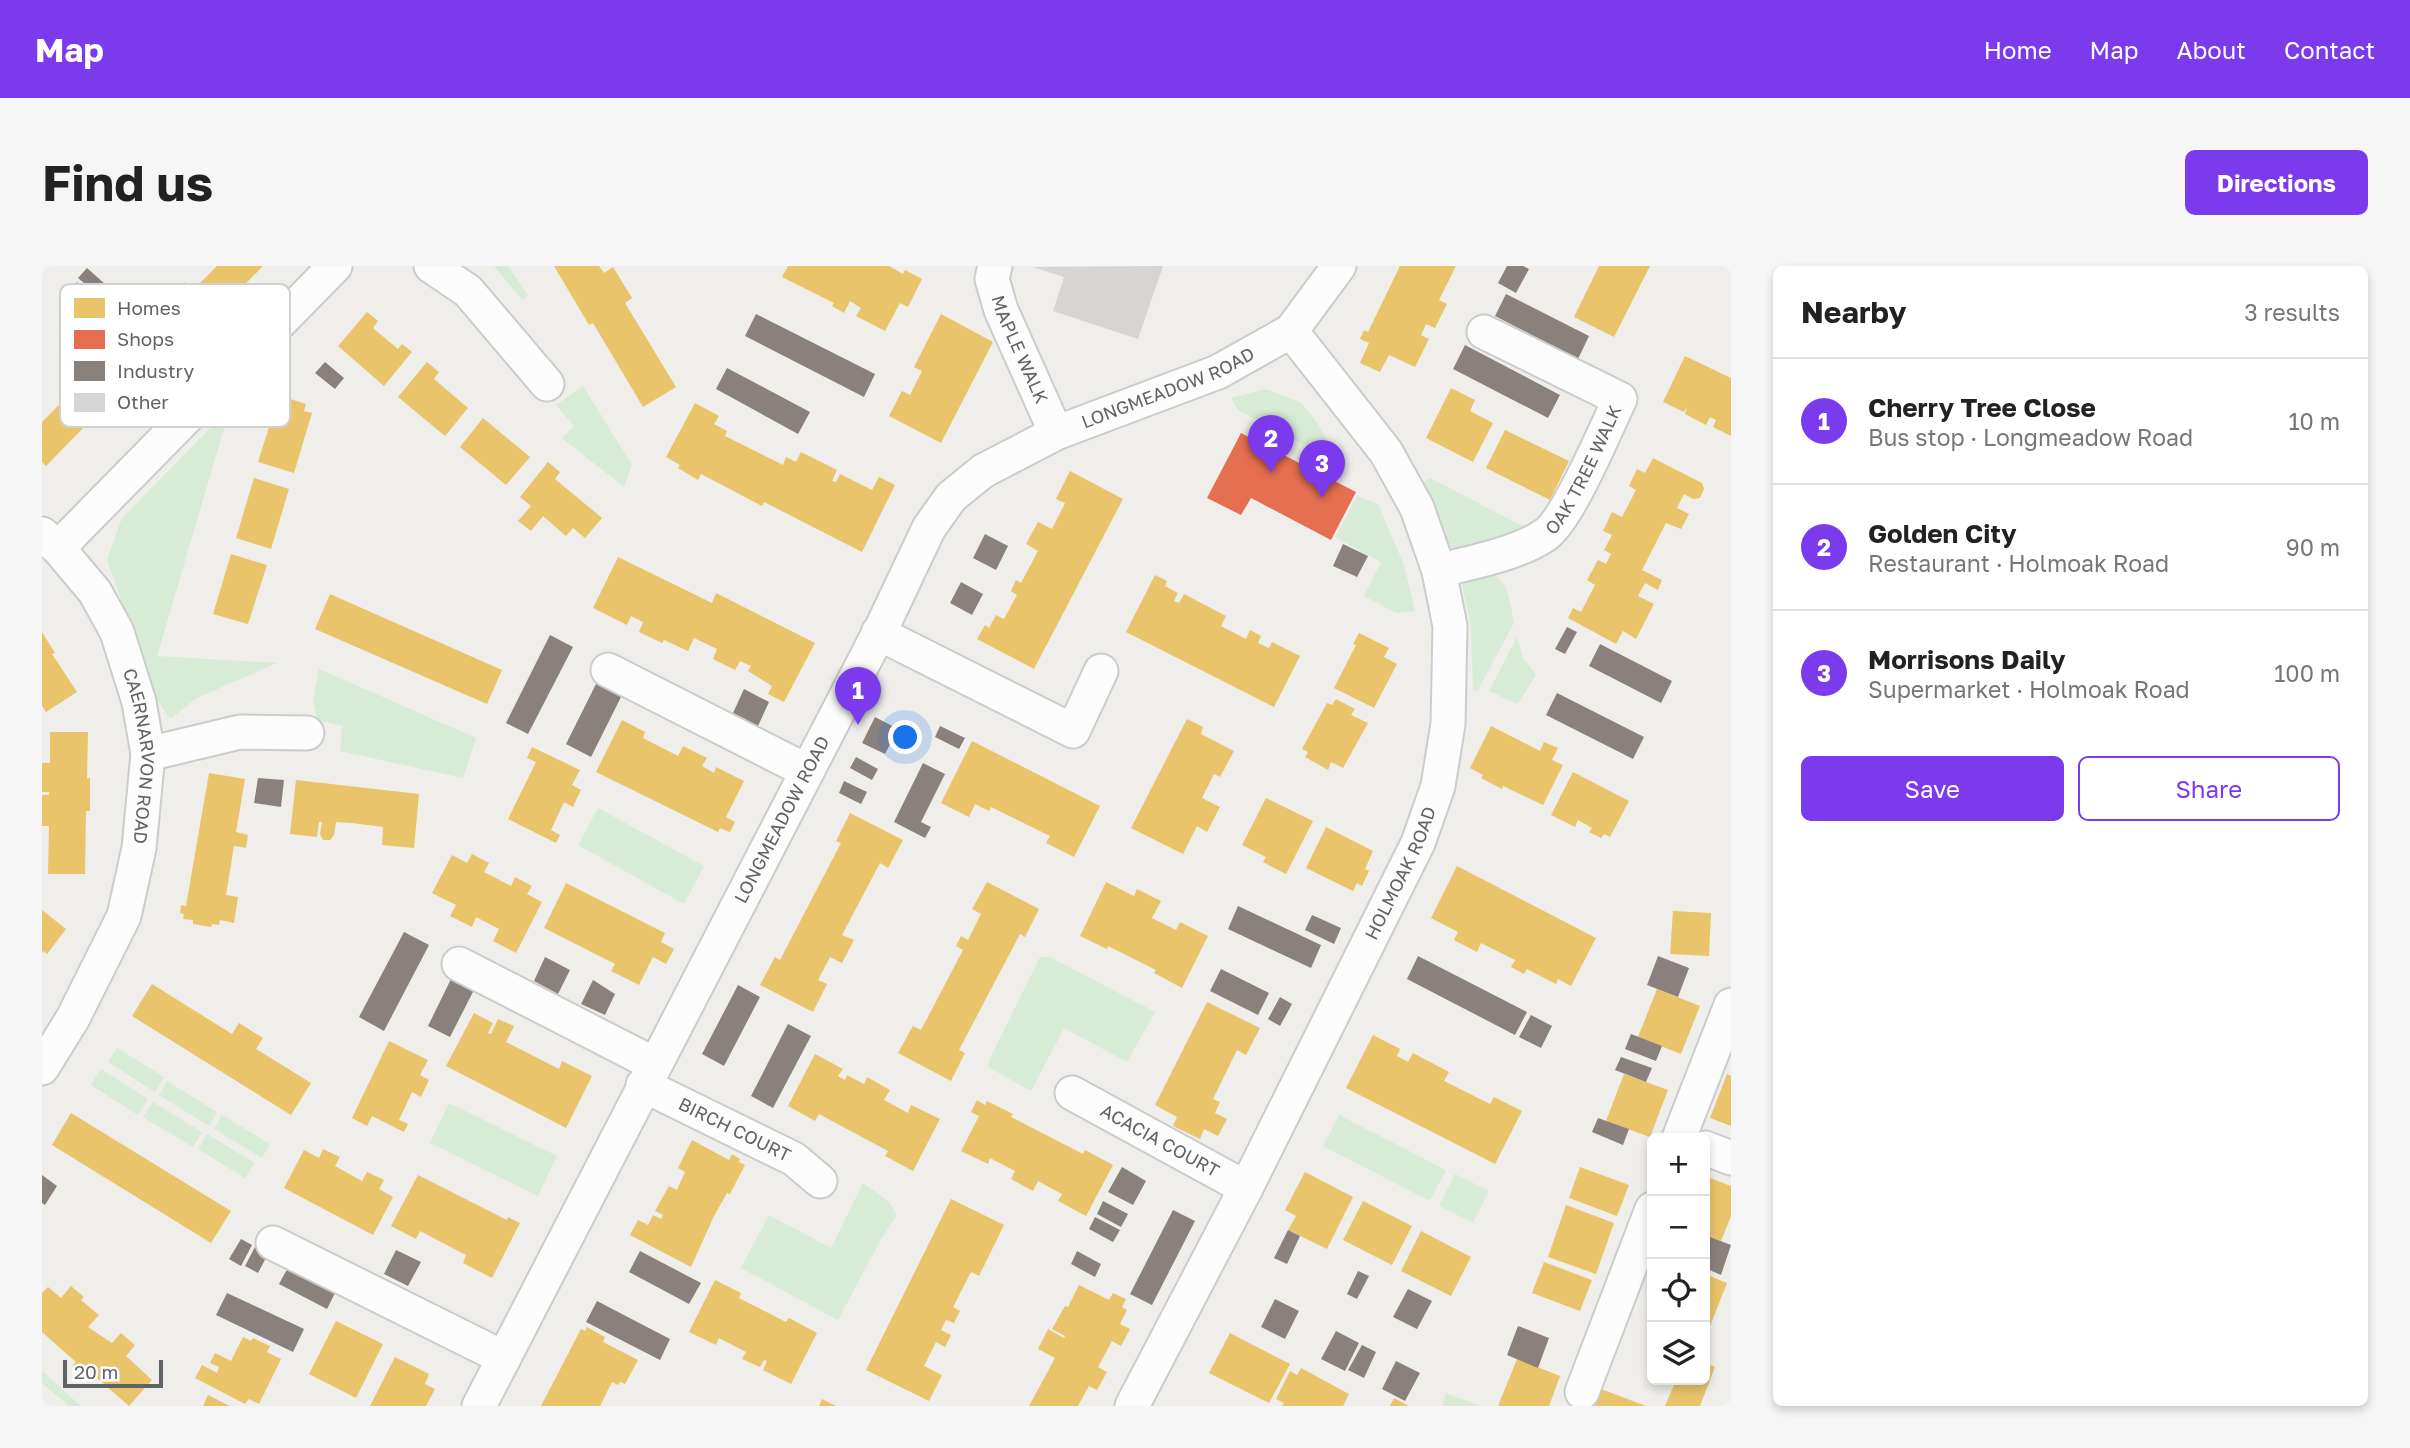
<!DOCTYPE html>
<html lang="en">
<head>
<meta charset="utf-8">
<style>
  body { margin:0; font-family:"Golos Text",sans-serif; background:#f6f6f6; color:#222 }
  .controls { position:absolute; right:21px; bottom:21px; display:grid; overflow:hidden; border-radius:10px; box-shadow:0 4px 10px #0003 }
  .controls button { width:63px; height:63px; display:grid; place-items:center; padding:0; border:0; border-bottom:2px solid #e0e0e0; background:#fff; color:#222; font:35px sans-serif }
  .scale { position:absolute; left:21px; bottom:18px; width:100px; box-sizing:border-box; padding-left:7px; border:4px solid #5f6368; border-top:0; font-size:19px; line-height:24px; white-space:nowrap; color:#5f6368; -webkit-text-stroke:5px #fff; paint-order:stroke }
  .you { position:absolute; left:864px; top:472px; width:24px; height:24px; margin:-18px; border:5px solid #fff; border-radius:50%; background:#1a73e8; box-shadow:0 0 0 10px #1a73e833 }
  .badge { display:grid; place-items:center; width:46px; height:46px; border-radius:50%; background:#7c3aed; color:#fff; font-size:23px; font-weight:700 }
  .pin { position:absolute; translate:-50% -58px; filter:drop-shadow(0 2px 4px #0008) }
  .pin::after { content:''; position:absolute; top:37px; width:24px; height:21px; background:inherit; clip-path:polygon(0 0,100% 0,50% 100%) }
  .list { margin:0; padding:0; list-style:none }
  h2 { display:flex; justify-content:space-between; align-items:center; height:91px; margin:0; padding:0 28px; font-size:30px }
  h2 small { font-size:23px; font-weight:400; color:#767676 }
  .list li { display:grid; grid-template-columns:46px 1fr auto; gap:21px; align-items:center; box-sizing:border-box; height:126px; padding:0 28px; border-top:2px solid #e0e0e0 }
  .list b { display:block; font-size:26px; white-space:nowrap }
  .list p { margin:0; font-size:23px; white-space:nowrap; color:#767676 }
  .list em { font-size:23px; font-style:normal; color:#767676 }
  .actions { display:flex; gap:14px; padding:21px 28px }
  .actions a { flex:1; padding:16px 0; border:2px solid #7c3aed; border-radius:10px; text-align:center; font-size:24px; color:#7c3aed }
  .actions .main { background:#7c3aed; color:#fff }
  .icon { flex:none; width:38px; height:38px; fill:none; stroke:currentColor; stroke-width:2; stroke-linecap:round; stroke-linejoin:round }
  .map { position:relative; flex:none; width:1689px; height:1140px; overflow:hidden; border-radius:10px }
  header { display:flex; align-items:center; gap:42px; box-sizing:border-box; height:98px; padding:0 35px; background:#7c3aed; color:#fff }
  header strong { font-size:33px }
  nav { display:flex; gap:38px; margin-inline-start:auto; font-size:24px }
  .intro { display:flex; align-items:center; justify-content:space-between; box-sizing:border-box; height:168px; padding:0 42px }
  h1 { margin:0; font-size:49px }
  .button { padding:18px 32px; border-radius:10px; background:#7c3aed; color:#fff; font-size:24px; font-weight:700 }
  main { display:flex; gap:42px; padding:0 42px }
  aside { flex:1; background:#fff; border-radius:10px; box-shadow:0 4px 10px #0003 }
  .map>svg:first-child { display:block }
</style>
</head>
<body>
<header>
<strong>Map</strong>
<nav><a>Home</a><a>Map</a><a>About</a><a>Contact</a></nav>
</header>
<div class="intro"><h1>Find us</h1><a class="button">Directions</a></div>
<main>
<div class="map">
<svg width="1689" height="1140" viewBox="0 0 1689 1140">
  <rect width="100%" height="100%" fill="#efeeea"/>
  <path fill="#d8ebd6" d="M452,0H466L486,29L480,34Z
    M541,120L590,199L582,221L520,172L532,160L514,139Z
    M1224,123L1259,137L1271,151L1301,199L1196,144L1189,132Z
    M188,142L115,390L235,397L155,432L128,453L114,432L65,294L80,252Z
    M1388,212L1484,262L1471,273L1418,285L1410,283L1404,277L1400,257L1380,217Z
    M1315,230L1336,238L1362,299L1373,345L1354,347L1322,330L1339,296L1293,271Z
    M1449,307C1468,315 1468,339 1472,357L1436,424L1431,425L1429,359L1420,319L1429,308Z
    M1475,371L1481,392L1494,409L1476,438L1447,425Z
    M277,403L434,472L421,512L298,485L300,460L275,453L271,434Z
    M556,542L662,600L642,638L536,579Z
    M998,691H1008L1113,746L1085,796L1022,762L989,825L946,801L948,792Z
    M75,782L122,811L113,826L66,796Z
    M59,803L106,833L96,849L49,819Z
    M125,815L175,846L167,860L117,829Z
    M111,836L160,866L151,881L101,851Z
    M407,837L515,890L496,930L388,877Z
    M180,849L228,878L220,892L172,863Z
    M1297,849L1404,904L1388,935L1281,880Z
    M165,868L213,897L203,912L156,883Z
    M1413,908L1447,925L1431,957L1397,940Z
    M821,917L847,936L855,949L838,975L796,1054L699,1002L727,949L789,982Z
    M0,1105L39,1140H27L0,1117Z
    M1404,1127L1438,1140H1400Z"/>
  <path fill="#e9c46a" d="M175,0H221L159,63L136,40L142,34L134,26L143,16L151,24Z
    M512,0H557L562,7L571,1L590,32L583,37L634,121L601,141L551,57L547,59Z
    M746,0H847L861,8L863,4L880,13L866,41L858,37L843,65L814,50L819,42L808,35L802,47L790,40L792,37L740,11Z
    M1358,0H1414L1397,34L1405,38L1393,62L1384,58L1379,69L1387,73L1373,101L1347,89L1338,106L1318,97L1327,77L1318,73L1322,64L1326,66Z
    M1557,0H1608L1572,71L1532,51Z
    M115,40L138,63L4,200L0,196V156Z
    M325,46L336,55L331,62L356,83L360,78L370,86L342,120L296,80Z
    M899,48L951,76L899,177L847,150L860,125L868,129L880,105L872,101Z
    M1643,90L1689,112V170L1671,161L1674,154L1668,151L1664,159L1643,148L1645,140L1642,146L1621,136Z
    M385,96L397,106L392,113L426,142L403,170L356,131Z
    M1409,122L1433,134L1428,145L1451,157L1431,196L1384,172Z
    M245,132L264,138L262,145L270,147L252,207L216,196L235,136L243,138Z
    M653,137L677,150L672,158L685,165L683,170L741,199L744,191L754,196L759,186L795,204L790,215L794,216L798,208L830,224L837,211L853,219L820,286L722,236L720,240L659,208L656,214L636,202L638,199L624,191Z
    M441,152L488,191L464,219L418,181Z
    M1463,164L1527,195L1508,234L1444,202Z
    M1611,192L1660,217L1662,223L1658,232L1651,233L1642,228L1635,242L1647,248L1639,263L1624,257L1600,304L1620,314L1616,324L1603,317L1596,330L1612,338L1594,373L1581,365L1574,378L1526,352L1531,342L1539,346L1553,319L1545,314L1556,294L1564,298L1569,288L1562,284L1570,269L1561,265L1570,246L1580,251L1594,224L1587,220L1595,203L1603,207Z
    M506,196L518,206L513,213L560,252L543,272L531,262L524,270L501,250L489,265L476,255L489,240L478,231Z
    M1028,205L1081,233L992,403L935,373L943,359L947,362L954,349L962,353L975,329L969,325L974,314L979,317L996,285L984,278L996,256L1010,263L1023,237L1014,233Z
    M212,212L247,223L229,283L194,272Z
    M189,288L225,299L206,358L171,348Z
    M576,291L670,337L674,327L773,377L742,436L726,428L730,420L706,405L709,400L698,395L693,404L671,393L675,383L652,372L646,385L622,374L620,377L597,366L601,356L589,350L585,359L551,342Z
    M1113,309L1125,315L1123,320L1136,327L1132,335L1137,337L1142,328L1184,350L1179,360L1204,373L1208,364L1219,370L1216,377L1227,382L1230,376L1258,390L1232,441L1084,366Z
    M288,328L460,404L445,438L273,363Z
    M0,366L13,387L10,388L35,426L4,446L0,440Z
    M1317,367L1347,382L1342,391L1355,398L1332,442L1292,422L1314,379L1311,378Z
    M1294,433L1313,443L1309,449L1326,457L1301,502L1289,496L1286,504L1263,491L1266,486L1260,483L1285,437L1290,439Z
    M1145,453L1161,461L1159,468L1192,485L1178,511L1172,508L1160,532L1178,541L1165,566L1155,560L1141,588L1089,562Z
    M580,454L603,466L601,472L636,490L641,480L665,492L660,500L672,507L674,501L702,515L684,551L693,556L688,566L678,562L676,566L554,506Z
    M1449,460L1498,485L1502,476L1516,482L1510,494L1521,499L1501,539L1461,520L1460,523L1439,512L1441,509L1428,502Z
    M8,466H46L45,512H48V545H44L43,608H6L7,560H0V529H7V526H0V497H8Z
    M930,475L1058,540L1032,591L1004,577L1008,570L949,541L947,545L933,538L927,551L899,537Z
    M490,481L538,504L530,519L539,524L535,532L531,541L522,536L509,564L518,569L514,577L466,553L494,496L485,492Z
    M1531,506L1587,535L1568,571L1562,568L1559,572L1547,566L1550,562L1536,554L1533,561L1509,549Z
    M167,507L203,513L194,566L206,569L204,582L192,580L184,629L196,631L192,657L178,654L177,659L170,658L169,661L151,658V654L141,653L142,648L138,647L139,639L144,640Z
    M254,514L377,528L372,582L340,579L341,561L310,557L294,556L292,569L288,574H281L278,568L280,556H277L275,571L248,568Z
    M1224,532L1271,555L1244,608L1221,596L1224,591L1200,579Z
    M808,547L861,574L846,602L838,597L800,669L812,674L800,697L788,691L776,714L785,718L771,746L718,719L733,691L738,694L762,648L799,577L794,575Z
    M1284,561L1331,585L1323,603L1327,605L1320,620L1315,617L1311,625L1264,602Z
    M430,588L447,597L442,606L469,620L473,611L490,620L485,628L500,636L474,687L451,675L457,663L434,651L430,661L408,650L414,639L390,627L410,589L425,597Z
    M1415,600L1554,672L1529,720L1516,713L1514,718L1485,703L1482,708L1469,701L1473,694L1439,677L1435,686L1412,674L1416,666L1389,652Z
    M945,616L997,643L983,671L978,668L917,784L923,787L909,815L856,787L871,760L879,764L921,684L914,680L919,670L926,674L939,648L930,643Z
    M1064,616L1092,630L1095,623L1119,635L1110,652L1134,664L1138,656L1166,670L1140,722L1112,707L1114,704L1066,680L1065,683L1038,670Z
    M524,617L623,667L619,676L632,683L624,698L611,691L597,719L569,705L573,698L502,662Z
    M0,644L24,663L5,688L2,685L0,687Z
    M1631,645L1669,647L1667,690L1628,688Z
    M110,718L190,768L197,757L221,772L214,783L269,817L249,849L90,750Z
    M1615,723L1658,740L1639,788L1596,771Z
    M1165,736L1218,762L1204,789L1195,784L1171,833L1178,836L1173,847L1185,853L1176,870L1162,863L1158,873L1131,860L1135,851L1113,839Z
    M432,747L451,757L446,767L449,768L456,753L472,760L464,776L517,803L520,795L550,810L524,862L404,800Z
    M1331,769L1358,783L1355,790L1366,796L1371,787L1407,806L1402,815L1448,838L1452,831L1480,845L1453,898L1304,822Z
    M347,775L386,794L378,809L387,814L379,831L370,826L357,854L366,858L362,866L330,850L325,860L310,852Z
    M773,788L801,803L796,810L803,814L805,809L822,818L825,811L848,824L842,834L866,847L869,839L898,853L871,905L843,890L846,885L777,848L773,855L746,840Z
    M1582,808L1626,824L1608,871L1564,855Z
    M1685,808L1689,810V860L1668,852Z
    M935,834L943,839L945,835L971,848L969,851L1041,888L1043,884L1071,899L1044,950L1016,935L1020,928L996,915L991,925L969,913L973,905L948,892L946,898L919,885L937,850L929,846Z
    M29,847L189,945L169,977L10,879Z
    M650,874L687,894L690,888L698,893L697,896L703,899L688,928L685,927L672,950L649,1001L588,969L596,954L606,959L611,949L619,953L621,949L613,945L627,920L635,924L643,906L636,902Z
    M281,883L298,891L293,900L320,915L325,906L342,914L337,923L351,931L331,969L242,922L262,884L277,892Z
    M1538,901L1587,919L1575,950L1527,932Z
    M1263,906L1311,931L1285,983L1246,964L1254,950L1243,944Z
    M376,909L465,954L466,951L478,957L450,1012L421,997L424,989L378,965L374,973L349,960Z
    M1663,910L1689,920V950L1679,975L1663,969Z
    M909,933L962,959L937,1010L929,1006L911,1041L918,1045L912,1057L904,1054L899,1064L909,1069L903,1081L894,1076L882,1100L900,1109L887,1135L824,1104Z
    M1321,935L1370,960L1350,999L1301,974Z
    M1524,939L1572,957L1554,1008L1506,991Z
    M1379,965L1429,991L1409,1030L1359,1005Z
    M1502,996L1550,1014L1538,1045L1490,1027Z
    M1663,1008L1685,1017L1663,1073Z
    M673,1014L699,1027L697,1032L744,1056L747,1052L775,1067L749,1118L721,1104L725,1095L722,1094L718,1101L700,1093L704,1086L677,1072L674,1079L647,1066Z
    M1037,1019L1067,1034L1071,1027L1084,1033L1080,1041L1085,1044L1078,1058L1088,1063L1079,1080L1070,1075L1056,1101L1065,1106L1055,1124L1047,1120L1036,1140H987L1013,1092L996,1083L1006,1063L1022,1072L1023,1070L1010,1063L1023,1040L1026,1041Z
    M29,1020L42,1031L39,1034L57,1049L46,1061L70,1077L79,1067L93,1079L84,1090L110,1114L87,1140L47,1105L43,1110L31,1099L34,1096L0,1066V1027L6,1021L19,1032Z
    M294,1055L341,1078L314,1132L267,1108Z
    M545,1061L563,1071L561,1076L596,1094L583,1118L578,1116L576,1119L570,1116L558,1140H499L539,1063L543,1065Z
    M1188,1067L1248,1098L1227,1137L1167,1107Z
    M201,1071L209,1075L211,1072L228,1080L225,1086L239,1093L217,1138L207,1133L203,1138L153,1112L160,1099L175,1107L177,1101L168,1097L173,1087L189,1095Z
    M353,1091L387,1108L383,1118L393,1123L384,1140H328Z
    M1475,1093L1518,1110L1507,1140H1456Z
    M1663,1097L1673,1101L1658,1140H1623L1634,1114H1663Z
    M1259,1102L1307,1128L1301,1140H1240L1242,1137L1234,1133L1248,1105L1255,1109Z
    M1559,1123L1604,1140H1553Z
    M166,1129L188,1140H161Z
    M1352,1132L1367,1140H1348Z
    M780,1133L794,1140H777Z"/>
  <path fill="#e76f51" d="M1199,167L1314,226L1289,274L1209,232L1199,249L1165,232Z"/>
  <path fill="#8a817c" d="M1465,0H1481L1487,3L1474,27L1456,17Z
    M45,2L63,18L54,27L36,12Z
    M35,16L53,32L44,42L26,26Z
    M1464,28L1547,70L1536,93L1453,50Z
    M714,48L833,108L822,131L703,70Z
    M1423,79L1518,129L1506,152L1411,103Z
    M283,96L302,112L293,123L273,107Z
    M685,102L768,146L756,168L674,123Z
    M943,268L966,280L954,304L931,292Z
    M1301,278L1326,290L1315,311L1291,300Z
    M919,316L941,328L930,349L908,337Z
    M1525,361L1535,366L1523,388L1513,383Z
    M508,369L531,381L486,468L464,457Z
    M1558,378L1630,415L1619,437L1547,400Z
    M555,416L580,429L549,491L524,478Z
    M702,423L727,436L716,460L691,447Z
    M1515,427L1602,471L1591,493L1504,449Z
    M833,451L856,463L843,488L820,477Z
    M898,460L923,472L917,483L893,471Z
    M814,491L836,503L830,514L808,502Z
    M881,497L903,508L879,556L889,561L883,572L852,556Z
    M216,512L242,514L239,541L212,537Z
    M802,515L825,526L819,538L797,527Z
    M1196,640L1279,679L1269,702L1186,663Z
    M1270,649L1299,662L1292,678L1263,664Z
    M362,666L387,679L342,765L317,751Z
    M1376,690L1485,746L1473,769L1365,713Z
    M1616,690L1647,702L1636,731L1605,719Z
    M503,691L528,704L516,728L492,715Z
    M1179,703L1227,727L1216,749L1168,725Z
    M410,711L433,722L408,771L386,760Z
    M551,714L573,728L563,749L539,738Z
    M696,719L718,731L682,800L660,788Z
    M1238,731L1250,738L1238,760L1226,753Z
    M1489,749L1510,760L1499,782L1477,771Z
    M746,758L769,770L731,842L709,830Z
    M1589,768L1620,780L1614,795L1583,783Z
    M1579,791L1610,802L1604,816L1573,804Z
    M1556,852L1587,863L1581,879L1550,866Z
    M1080,901L1104,915L1091,939L1066,926Z
    M0,909L15,920L3,939L0,937Z
    M1061,935L1086,948L1079,961L1055,948Z
    M1131,944L1153,955L1110,1039L1088,1028Z
    M1053,951L1078,964L1071,976L1047,963Z
    M1246,964L1258,970L1245,998L1232,992Z
    M1663,969L1689,979L1679,1009L1663,1002Z
    M199,973L210,979L199,1000L187,993Z
    M214,979L227,986L216,1007L203,1000Z
    M354,984L379,996L366,1020L342,1008Z
    M598,985L659,1017L647,1038L587,1006Z
    M1035,985L1059,998L1053,1011L1029,998Z
    M249,996L296,1021L285,1043L237,1018Z
    M1316,1005L1327,1010L1315,1033L1305,1028Z
    M1366,1023L1390,1035L1375,1063L1351,1051Z
    M185,1027L262,1063L251,1086L174,1049Z
    M1233,1033L1257,1045L1243,1073L1219,1061Z
    M555,1035L628,1073L618,1094L544,1056Z
    M1476,1060L1507,1072L1496,1102L1465,1089Z
    M1294,1065L1317,1077L1303,1105L1279,1093Z
    M1320,1079L1334,1086L1322,1112L1306,1104Z
    M1354,1095L1378,1107L1363,1135L1340,1123Z"/>
  <path fill="#d6d5d3" d="M1121,0L1096,73L1011,45L1022,11L991,1Z"/>
  <g fill="none" stroke-linecap="round" stroke-linejoin="round">
    <defs>
      <g id="minor">
        <path d="M389,0L426,25L505,118"/>
        <path id="s1" d="M953,0L950,13L959,44L1014,167"/>
        <path id="s2" d="M0,268L16,282L53,326L75,366L97,436L106,488L97,582L82,650L31,752L0,802"/>
        <path d="M16,282L293,0"/>
        <path id="s3" d="M1397,305C1432,295 1473,289 1503,269C1526,254 1564,162 1578,133L1442,66"/>
        <path d="M836,367L1031,465L1059,405"/>
        <path d="M566,404L765,505"/>
        <path d="M106,488L198,466L265,467"/>
        <path d="M417,698L612,798"/>
        <path id="s4" d="M601,819L752,893L778,915"/>
        <path id="s5" d="M1030,827L1204,922"/>
        <path d="M1637,872L1689,739"/>
        <path d="M1663,882L1689,892"/>
        <path d="M231,977L462,1092"/>
        <path d="M1540,1126L1610,943"/>
        <path id="s6" d="M437,1140L842,357L887,262L909,231L941,205L1014,167L1176,106L1249,65L1297,0"/>
        <path id="s7" d="M1090,1140L1204,922L1376,577L1396,520L1406,458L1408,360L1397,305L1375,242L1344,186L1249,65"/>
      </g>
    </defs>
    <use href="#minor" stroke="#cbcccc" stroke-width="37"/>
    <use href="#minor" stroke="#fdfcfc" stroke-width="33"/>
  </g>
  <g text-anchor="middle" stroke-width="7" stroke-linejoin="round" paint-order="stroke">
    <g font-size="18" fill="#5f6368" stroke="#fff">
      <text dy="6" stroke="none"><textPath href="#s1" startOffset="89">MAPLE WALK</textPath></text>
      <text dy="6" stroke="none"><textPath href="#s6" startOffset="1269">LONGMEADOW ROAD</textPath></text>
      <text dy="6" stroke="none"><textPath href="#s3" startOffset="189">OAK TREE WALK</textPath></text>
      <text dy="6" stroke="none"><textPath href="#s2" startOffset="252">CAERNARVON ROAD</textPath></text>
      <text dy="6" stroke="none"><textPath href="#s6" startOffset="660">LONGMEADOW ROAD</textPath></text>
      <text dy="6" stroke="none"><textPath href="#s7" startOffset="597">HOLMOAK ROAD</textPath></text>
      <text dy="6" stroke="none"><textPath href="#s4" startOffset="102">BIRCH COURT</textPath></text>
      <text dy="6" stroke="none"><textPath href="#s5" startOffset="100">ACACIA COURT</textPath></text>
    </g>
  </g>
  <rect x="18" y="18" width="230" height="143" rx="10" fill="#fff" stroke="#cfd0d2" stroke-width="2"/>
  <rect x="32" y="32" width="31" height="20" fill="#e9c46a"/>
  <rect x="32" y="64" width="31" height="19" fill="#e76f51"/>
  <rect x="32" y="95" width="31" height="20" fill="#8a817c"/>
  <rect x="32" y="127" width="31" height="19" fill="#d6d5d3"/>
  <g font-size="19" fill="#5f6368">
    <text x="75" y="49">Homes</text>
    <text x="75" y="80">Shops</text>
    <text x="75" y="112">Industry</text>
    <text x="75" y="143">Other</text>
  </g>
</svg>
<div class="controls">
<button>+</button>
<button>−</button>
<button><svg class="icon" aria-label="locate" viewBox="0 0 24 24"><circle cx="12" cy="12" r="6"/><path d="M12 2v4M12 18v4M2 12h4M18 12h4"/></svg></button>
<button><svg class="icon" aria-label="layers" viewBox="0 0 24 24"><path d="M12 4l9 5-9 5-9-5zM3 14l9 5 9-5"/></svg></button>
</div>
<div class="scale">20 m</div>
<div class="you"></div>
<div class="pin badge" style="left:816px;top:459px">1</div>
<div class="pin badge" style="left:1229px;top:207px">2</div>
<div class="pin badge" style="left:1280px;top:232px">3</div>
</div>
<aside>
<h2>Nearby<small>3 results</small></h2>
<ul class="list">
<li><span class="badge">1</span><div><b>Cherry Tree Close</b><p>Bus stop · Longmeadow Road</p></div><em>10 m</em></li>
<li><span class="badge">2</span><div><b>Golden City</b><p>Restaurant · Holmoak Road</p></div><em>90 m</em></li>
<li><span class="badge">3</span><div><b>Morrisons Daily</b><p>Supermarket · Holmoak Road</p></div><em>100 m</em></li>
</ul>
<div class="actions"><a class="main">Save</a><a>Share</a></div>
</aside>
</main>
</body>
</html>
